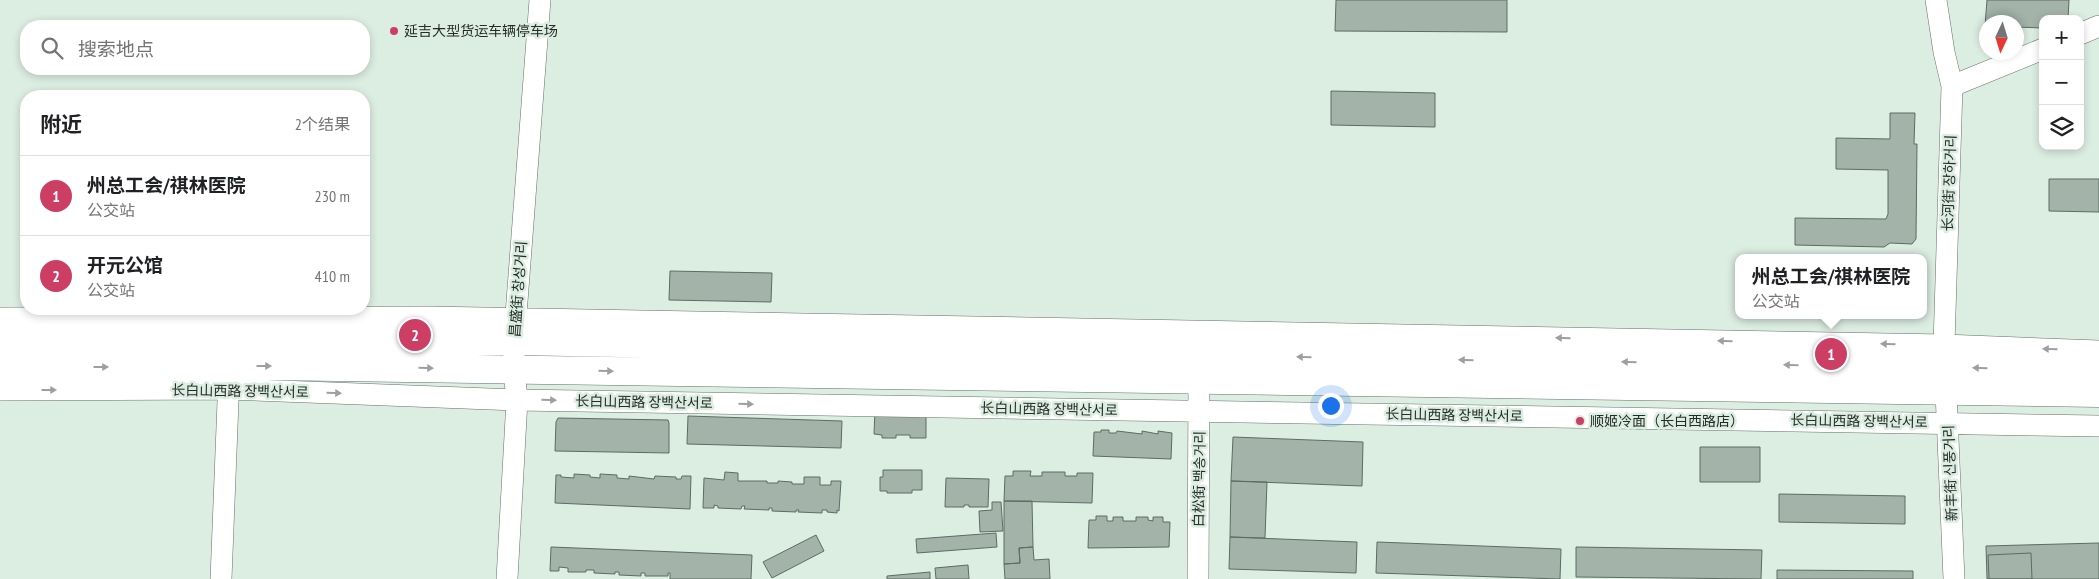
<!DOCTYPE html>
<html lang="zh">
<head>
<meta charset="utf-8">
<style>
  body { margin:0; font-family:"PT Sans Narrow","Noto Sans SC","Noto Sans KR",sans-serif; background:#f2f2f2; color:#202124 }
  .controls { position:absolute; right:15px; top:15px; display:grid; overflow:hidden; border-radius:10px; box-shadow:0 2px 8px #0003 }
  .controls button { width:45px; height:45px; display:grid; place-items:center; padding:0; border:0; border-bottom:1px solid #e0e0e0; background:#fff; color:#202124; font:25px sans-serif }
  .compass { position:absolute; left:1979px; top:15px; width:45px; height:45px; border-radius:50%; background:#fff; box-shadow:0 2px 8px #0003; rotate:184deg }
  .you { position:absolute; left:1330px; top:405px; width:18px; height:18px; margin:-12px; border:4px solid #fff; border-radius:50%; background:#1a73e8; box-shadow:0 0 0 8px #1a73e833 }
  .badge { display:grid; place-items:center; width:32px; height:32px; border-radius:50%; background:#cd3e65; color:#fff; font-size:16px; font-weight:700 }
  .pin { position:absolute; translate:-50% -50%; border:2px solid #fff; box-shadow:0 1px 5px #0006 }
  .popup { position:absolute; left:1735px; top:254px; width:192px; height:65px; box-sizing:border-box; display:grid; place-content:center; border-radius:10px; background:#fff; filter:drop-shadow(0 1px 4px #0005); font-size:16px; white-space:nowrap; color:#757577 }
  .popup b { font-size:19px; color:#202124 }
  .popup::after { content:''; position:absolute; left:50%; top:100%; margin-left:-10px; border:10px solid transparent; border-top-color:#fff }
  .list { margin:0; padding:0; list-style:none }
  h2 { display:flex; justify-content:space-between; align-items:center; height:65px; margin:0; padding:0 20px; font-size:21px }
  h2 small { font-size:16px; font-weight:400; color:#757577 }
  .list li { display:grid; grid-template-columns:32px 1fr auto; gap:15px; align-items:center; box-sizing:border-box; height:80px; padding:0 20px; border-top:1px solid #e0e0e0 }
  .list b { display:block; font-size:19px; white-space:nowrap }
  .list p { margin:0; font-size:16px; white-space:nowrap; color:#757577 }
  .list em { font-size:16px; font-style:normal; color:#757577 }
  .icon { flex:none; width:28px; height:28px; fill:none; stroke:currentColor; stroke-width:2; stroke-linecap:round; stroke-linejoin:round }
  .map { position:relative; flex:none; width:2099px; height:579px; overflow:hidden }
  .search { position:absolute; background:#fff; box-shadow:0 2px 8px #0003; left:20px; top:20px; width:350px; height:55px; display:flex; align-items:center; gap:12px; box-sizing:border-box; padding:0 18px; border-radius:20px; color:#757577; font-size:19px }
  .panel { position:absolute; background:#fff; box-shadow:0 2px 8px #0003; left:20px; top:90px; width:350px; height:225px; border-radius:20px }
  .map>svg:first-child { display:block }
</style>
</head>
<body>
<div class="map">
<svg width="2099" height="579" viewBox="0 0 2099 579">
  <rect width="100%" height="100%" fill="#dcede2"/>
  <path fill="#a3b3a9" stroke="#5d6c63" d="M1336,0H1507V32L1335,31Z
    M1987,0H2069L2068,19H2043V28L2016,27V22H1986L1985,26Z
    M1331,91L1435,93V127L1331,125Z
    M1890,113H1915L1914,144H1917L1916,239L1912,244L1890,243L1884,247L1795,245V218L1886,219L1888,214V170L1836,169V138L1890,139Z
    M2049,179H2099V212L2049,211Z
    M670,271L772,273L771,302L669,300Z
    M875,410L926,411V438H910V435H896V438H882V435L874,434Z
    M688,416L842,421L841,448L687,444Z
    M558,418L668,420L669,423V453L555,451L556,422Z
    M1101,430H1109V433H1116L1117,431L1142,434V431L1158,434V431L1172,433L1171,459L1093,456L1094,432H1101Z
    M1233,437L1363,442L1362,486L1231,481Z
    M1700,447H1760V482H1700Z
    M883,470H922V490H912V493H887V491H880V477H883Z
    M1013,471H1031L1030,476H1042V472H1065V476H1077V473H1093L1092,503L1004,501L1005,476H1013Z
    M725,472L738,473V481H767V483H778V481L792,482V484H804V477H820V485H831V481H841L839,511L837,510V513L827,512V510H822V513L798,512L799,510H796V512L772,511V508H769V510L744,509L745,506H742L741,509L718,508V506L714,505V508H703L704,478L724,480Z
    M574,474L590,475V477L600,478V474L617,475V478L629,479V476L654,479L655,476L676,477V479H681L682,476H691L690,509L555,503L556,475H561V477L574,478Z
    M946,478L989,479L988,507H969V505H964V507H945Z
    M1231,481L1267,482L1265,538L1230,537Z
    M1779,494L1905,496V524L1779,522Z
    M1004,501H1032L1033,547L1019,548L1020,563L1004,564Z
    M992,502H1001L1003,531L980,532L979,511L992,510Z
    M1096,516H1107V521H1113V517H1123V521H1136V517H1148V520L1153,521V517H1163V522H1170L1169,547L1088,548L1089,520H1096Z
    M996,533L997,547L917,553L916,539Z
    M816,535L824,551L772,578L763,562Z
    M1230,537L1357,542L1356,573L1229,569Z
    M1377,542L1561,549L1560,579L1376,573Z
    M2099,543V579H1987L1986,546Z
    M551,547L752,555L751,579H670V573H668V576H645V573H641V576L619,575V572H615V574L594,573V570H586V572H568V568L559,567V571H550Z
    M1033,547L1034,560L1049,559L1050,579H1005L1004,564L1020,563L1019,548Z
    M1576,547L1762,550L1761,579L1576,577Z
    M2031,553L2032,579H1989L1988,555Z
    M968,565L969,579H936L935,568Z
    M1777,570L1913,571V579H1777Z
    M930,572V579H887V576Z"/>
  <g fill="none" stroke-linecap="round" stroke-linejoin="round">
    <defs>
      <path id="minor" d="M1936,0L1944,52L1952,86L1944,345L1954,579
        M2080,34L2099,26
        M1952,86L2043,49
        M0,318L430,317L1944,345L2099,351
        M0,390L228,389L517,400L2099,426
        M221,579L229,376
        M507,579L517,400L514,370V341L540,0
        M1198,579L1199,379"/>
      <path id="major" d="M0,341H514L2099,371
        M0,367L266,366L2099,393"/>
    </defs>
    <use href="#minor" stroke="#637168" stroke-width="22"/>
    <use href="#major" stroke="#637168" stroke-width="29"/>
    <use href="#minor" stroke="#fff" stroke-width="21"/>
    <use href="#major" stroke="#fff" stroke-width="28"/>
  </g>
  <defs><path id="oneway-solid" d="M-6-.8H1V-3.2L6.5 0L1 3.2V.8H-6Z" transform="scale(1.25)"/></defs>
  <g fill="#9da09e">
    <use href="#oneway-solid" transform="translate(1563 338) rotate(-179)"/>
    <use href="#oneway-solid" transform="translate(1725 341) rotate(-179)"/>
    <use href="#oneway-solid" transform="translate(1888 344) rotate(-179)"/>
    <use href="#oneway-solid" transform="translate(2050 349) rotate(-178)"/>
    <use href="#oneway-solid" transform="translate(1304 357) rotate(-179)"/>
    <use href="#oneway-solid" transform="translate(1466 360) rotate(-179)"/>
    <use href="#oneway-solid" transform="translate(1629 362) rotate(-179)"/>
    <use href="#oneway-solid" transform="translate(1791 365) rotate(-179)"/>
    <use href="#oneway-solid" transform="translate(264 366)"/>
    <use href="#oneway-solid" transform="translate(101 367)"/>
    <use href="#oneway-solid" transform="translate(426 368) rotate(1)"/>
    <use href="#oneway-solid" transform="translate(1980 368) rotate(-179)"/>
    <use href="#oneway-solid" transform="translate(606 371) rotate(1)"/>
    <use href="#oneway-solid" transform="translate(49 390)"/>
    <use href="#oneway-solid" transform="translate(334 393) rotate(2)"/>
    <use href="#oneway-solid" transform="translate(549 400) rotate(1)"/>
    <use href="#oneway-solid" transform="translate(746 404) rotate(1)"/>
  </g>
  <g fill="#cd3e65" stroke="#dcede2" stroke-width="2">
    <circle cx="394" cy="31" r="5"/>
    <circle cx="1580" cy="421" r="5"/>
  </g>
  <g text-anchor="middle" stroke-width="5" stroke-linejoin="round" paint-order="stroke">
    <g font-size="14" fill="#252b27" stroke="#dcede2" text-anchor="start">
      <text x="404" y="36">延吉大型货运车辆停车场</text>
      <text x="1590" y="426">顺姬冷面（长白西路店）</text>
    </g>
    <g font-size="14" fill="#252b27" stroke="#dcede2">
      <text transform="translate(1949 183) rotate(-88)" y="5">长河街 장하거리</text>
      <text transform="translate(518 289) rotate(-86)" y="5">昌盛街 창성거리</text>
      <text transform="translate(240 391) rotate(1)" y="5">长白山西路 장백산서로</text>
      <text transform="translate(644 402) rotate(1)" y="5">长白山西路 장백산서로</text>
      <text transform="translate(1049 409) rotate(1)" y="5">长白山西路 장백산서로</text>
      <text transform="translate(1454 415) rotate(1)" y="5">长白山西路 장백산서로</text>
      <text transform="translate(1859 421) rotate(1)" y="5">长白山西路 장백산서로</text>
      <text transform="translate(1950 473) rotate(-92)" y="5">新丰街 신풍거리</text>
      <text transform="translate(1199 479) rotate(-89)" y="5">白松街 백송거리</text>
    </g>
  </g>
</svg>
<div class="controls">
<button>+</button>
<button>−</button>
<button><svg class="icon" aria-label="layers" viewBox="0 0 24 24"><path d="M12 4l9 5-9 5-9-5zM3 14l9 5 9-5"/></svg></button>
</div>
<svg class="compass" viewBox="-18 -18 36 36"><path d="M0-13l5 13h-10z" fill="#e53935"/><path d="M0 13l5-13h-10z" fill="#757577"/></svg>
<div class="you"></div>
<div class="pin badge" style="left:1831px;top:354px">1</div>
<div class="popup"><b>州总工会/祺林医院</b>公交站</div>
<div class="pin badge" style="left:415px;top:335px">2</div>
<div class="search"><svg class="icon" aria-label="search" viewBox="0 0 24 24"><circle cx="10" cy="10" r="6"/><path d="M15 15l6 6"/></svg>搜索地点</div>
<section class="panel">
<h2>附近<small>2个结果</small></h2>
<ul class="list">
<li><span class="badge">1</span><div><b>州总工会/祺林医院</b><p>公交站</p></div><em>230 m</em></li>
<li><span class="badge">2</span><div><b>开元公馆</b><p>公交站</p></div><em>410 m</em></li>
</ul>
</section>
</div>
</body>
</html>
